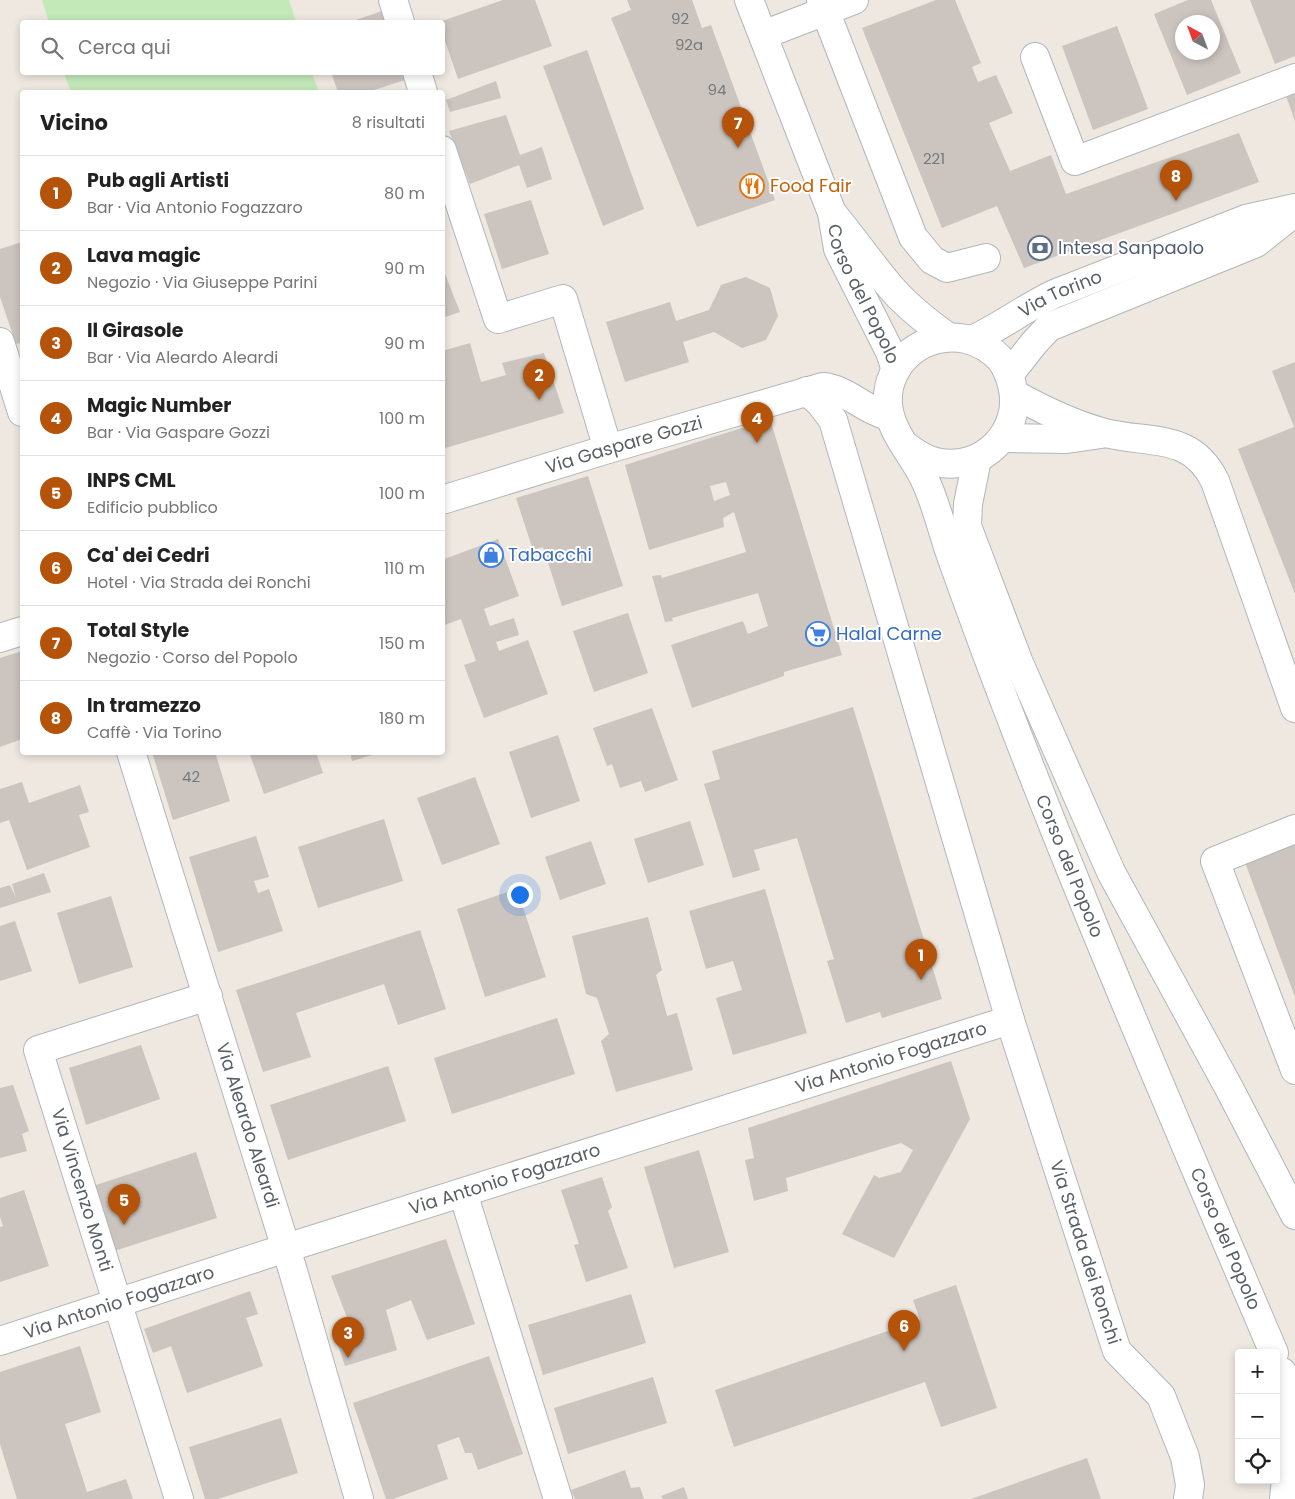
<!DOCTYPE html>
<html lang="it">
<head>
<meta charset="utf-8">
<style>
  body { margin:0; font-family:Poppins,sans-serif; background:#f2f2f2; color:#222 }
  .controls { position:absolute; right:15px; bottom:15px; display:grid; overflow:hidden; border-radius:5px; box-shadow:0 2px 8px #0003 }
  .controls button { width:45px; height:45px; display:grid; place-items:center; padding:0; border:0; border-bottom:1px solid #e0e0e0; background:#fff; color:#222; font:25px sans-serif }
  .compass { position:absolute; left:1175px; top:15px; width:45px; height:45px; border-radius:50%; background:#fff; box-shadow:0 2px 8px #0003; rotate:319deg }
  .you { position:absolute; left:519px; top:894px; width:18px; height:18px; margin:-12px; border:4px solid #fff; border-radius:50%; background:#1a73e8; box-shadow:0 0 0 8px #1a73e833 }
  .badge { display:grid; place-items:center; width:32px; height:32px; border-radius:50%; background:#b45309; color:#fff; font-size:16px; font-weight:700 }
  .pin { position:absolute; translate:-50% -41px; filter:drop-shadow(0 1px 2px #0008) }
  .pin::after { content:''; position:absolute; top:26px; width:18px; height:15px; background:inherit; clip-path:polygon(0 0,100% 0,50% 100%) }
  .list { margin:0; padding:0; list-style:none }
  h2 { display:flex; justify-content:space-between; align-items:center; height:65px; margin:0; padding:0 20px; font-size:21px }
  h2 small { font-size:16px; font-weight:400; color:#767676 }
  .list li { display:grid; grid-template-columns:32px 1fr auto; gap:15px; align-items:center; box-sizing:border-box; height:75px; padding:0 20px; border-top:1px solid #e0e0e0 }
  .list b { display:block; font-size:19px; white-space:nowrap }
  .list p { margin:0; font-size:16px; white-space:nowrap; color:#767676 }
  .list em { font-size:16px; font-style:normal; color:#767676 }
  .icon { flex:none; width:28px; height:28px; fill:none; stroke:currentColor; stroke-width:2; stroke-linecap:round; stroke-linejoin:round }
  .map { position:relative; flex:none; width:1295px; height:1499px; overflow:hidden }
  .search { position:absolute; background:#fff; box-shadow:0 2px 8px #0003; left:20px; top:20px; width:425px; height:55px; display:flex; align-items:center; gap:12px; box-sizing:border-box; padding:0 18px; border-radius:5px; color:#767676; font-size:19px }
  .panel { position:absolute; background:#fff; box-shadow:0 2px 8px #0003; left:20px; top:90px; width:425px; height:665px; border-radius:5px }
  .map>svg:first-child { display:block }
</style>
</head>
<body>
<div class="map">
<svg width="1295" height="1499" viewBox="0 0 1295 1499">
  <rect width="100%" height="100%" fill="#eee8e0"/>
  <path fill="#c3e9b9" d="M42,0H289L296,22H49Z
    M64,73H312L319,92H71Z"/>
  <path fill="#cbc4bf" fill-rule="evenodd" d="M503,0H535L552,46L458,79L442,32V21Z
    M627,0H692L702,28L711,25L775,200L697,227L611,18L631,10Z
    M936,0H955L981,63L972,67L978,82L996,75L1013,113L989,123L1010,171L1051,155L1066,194L1239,133L1259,182L1024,268L997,206L942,228L862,28Z
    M1188,0H1211L1241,73L1187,95L1154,14ZM1182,22H1212V52H1182Z
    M1250,0H1295V56L1275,64Z
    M382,11L386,22H350Z
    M1117,26L1148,109L1093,130L1062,46Z
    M587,50L644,209L603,226L543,66Z
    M331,72H402L405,80L368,92H338Z
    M496,81L501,98L450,112L446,100Z
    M1295,92V121L1286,96Z
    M506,115L520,155L542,147L552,179L527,188L519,165L470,184L449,131Z
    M531,200L549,254L502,269L484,214Z
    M22,242V342L16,344L0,297V249Z
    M442,266L460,312L442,318Z
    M746,277L770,288L778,316L766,340L742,348L714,332L683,342L689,362L625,382L606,322L670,302L676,321L709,310L721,285Z
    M470,343L481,382L506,375L502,363L544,353L564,413L442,449V351Z
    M1295,362V594L1238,449L1294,427L1272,371Z
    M770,419L842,655L784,672V676L692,708L671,645L743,621L748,634L768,626L758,593L672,618L673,621L665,622L652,576L661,575L662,578L746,552L734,512L723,518L724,527L649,550L625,465ZM726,482L730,495L714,501L710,486Z
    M588,476L623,586L562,606L543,547L533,550L516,498Z
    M498,539L519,596L484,609L490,626L514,618L519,635L496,642L499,651L528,640L548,694L484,718L464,665L476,661L461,619L442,626V560Z
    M628,613L648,673L594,692L573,631Z
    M22,651V714L20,715L22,726V739L0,747V658Z
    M853,707L942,999L882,1018L880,1012L846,1023L827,961L834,959L797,838L754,850L760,870L733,878L704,784L720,779L712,751Z
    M652,708L678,780L645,792L641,781L620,788L612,764L607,766L593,728Z
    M558,735L580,801L531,818L509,752Z
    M152,752H215L230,801L173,820Z
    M249,752H316L323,773L264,794Z
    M350,752H379V753L352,761Z
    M475,777L500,844L442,865L417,798Z
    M22,782L29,803L80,785L89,812L79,815L90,847L27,870L9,820L0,823V789Z
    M384,819L403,881L318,908L298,847Z
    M690,821L704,865L648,883L634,839Z
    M256,836L269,877L254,881L258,893L269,889L283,931L218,952L189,857Z
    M1295,838V997L1243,857Z
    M591,841L606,884L560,900L545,857Z
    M44,873L51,892L0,908V888L10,885L16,898L12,884Z
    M517,889L546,977L485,997L457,909Z
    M765,889L807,1033L733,1055L716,998L742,990L733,961L706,969L689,911Z
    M111,896L133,967L79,984L57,913Z
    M648,917L662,970L656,975L667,1016L677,1013L693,1070L616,1092L601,1041L609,1034L597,998L586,994L572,936Z
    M15,921L32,971L0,981V926Z
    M420,930L446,1009L398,1025L384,984L296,1013L311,1057L263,1072L236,990Z
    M557,1018L575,1074L452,1114L434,1058Z
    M141,1045L160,1099L86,1125L69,1068Z
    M951,1061L970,1119L894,1258L842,1234L874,1175L879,1178L901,1172L913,1150L901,1143L786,1178L788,1191L754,1201L745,1160L754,1158L748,1128Z
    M388,1066L406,1121L288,1160L270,1105Z
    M13,1085L29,1131L22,1134L27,1151L0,1158V1088Z
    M699,1150L729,1252L674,1268L644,1167Z
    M196,1152L217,1218L111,1252L90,1187Z
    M602,1177L612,1207L608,1211L628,1268L586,1282L574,1245L579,1244L561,1190Z
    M24,1190L49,1266L0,1282V1227L3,1226L0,1217V1198Z
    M446,1239L475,1324L427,1340L411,1300L386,1310L397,1350L345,1366L334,1333L351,1328L331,1276Z
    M956,1285L997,1408L941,1427L925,1382L734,1447L715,1390L920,1320L913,1300Z
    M250,1291L258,1314L246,1318L263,1366L187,1393L171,1346L153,1353L144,1329Z
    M631,1294L646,1343L543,1375L528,1325Z
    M80,1346L101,1412L65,1424L87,1492L126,1479L133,1499H17L0,1444V1372Z
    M489,1356L523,1454L478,1470L472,1453H465L459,1437L437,1445L448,1479L393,1499H386L353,1403Z
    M653,1377L667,1423L568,1454L554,1408Z
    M281,1418L298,1473L218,1499H205L189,1447Z
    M1087,1458L1101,1499H971Z
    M625,1470L631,1488L640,1487L644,1499H575L571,1490Z
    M684,1487L688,1499H663L661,1496Z"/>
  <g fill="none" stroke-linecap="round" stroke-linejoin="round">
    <defs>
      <g id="minor">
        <path d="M393,0L400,22"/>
        <path id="s1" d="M749,0L832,213L838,249L890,352L896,370"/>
        <path d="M821,0L913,237L932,260L947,268L986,258"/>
        <path d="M763,35L854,0"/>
        <path d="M1035,57L1075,161L1295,78"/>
        <path d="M417,72L423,92"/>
        <path d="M442,150L498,319L563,299L608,449"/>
        <path d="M833,214C852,237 869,261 888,284C904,304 927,322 948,337"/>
        <path id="s2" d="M972,340C1000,327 1025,308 1054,294L1246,219L1295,208"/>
        <path d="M0,342L22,412"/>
        <path d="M1009,375L1034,343L1049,327L1256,243L1295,212"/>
        <path id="s3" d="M807,391L821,404L833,420L1010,1020L1117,1351L1161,1396L1185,1457L1190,1485L1188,1499"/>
        <path d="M1014,394C1043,410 1074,425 1105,433C1149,444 1191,432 1215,481L1295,708"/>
        <path d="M1002,438L1067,439L1101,434"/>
        <path id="s4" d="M906,446C915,453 924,459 936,462C982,473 1024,431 1012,385C1010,376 1006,367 1001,360C992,350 979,342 966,339C925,330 885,362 888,404C890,432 912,453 924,478C935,500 941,526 949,550C1045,822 1161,1087 1274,1353"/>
        <path d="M977,459L968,504L967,526L1019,663L1111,872L1229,1088L1295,1215"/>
        <path id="s5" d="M442,500L608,449L823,387C842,389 855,401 871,409C877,412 884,415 890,417"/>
        <path d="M0,638L22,631"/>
        <path id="s6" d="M131,752L293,1271L359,1499"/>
        <path d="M1295,829L1215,861L1295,1070"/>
        <path d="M463,1193L558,1499"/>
        <path id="s7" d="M0,1341L286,1248L1010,1020"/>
        <path d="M1282,1372L1288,1458L1284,1499"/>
        <path d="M179,1499L38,1050L208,996"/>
      </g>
    </defs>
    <use href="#minor" stroke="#b1b6b9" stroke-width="30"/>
    <use href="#minor" stroke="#fff" stroke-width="28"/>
  </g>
  <defs>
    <symbol id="restaurant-ring" viewBox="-11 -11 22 22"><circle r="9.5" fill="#fff" stroke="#e8710a" stroke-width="1.5"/><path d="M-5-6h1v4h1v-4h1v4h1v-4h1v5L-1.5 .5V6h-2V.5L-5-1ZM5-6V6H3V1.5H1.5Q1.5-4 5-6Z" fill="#e8710a"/></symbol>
    <symbol id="bank-ring" viewBox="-11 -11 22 22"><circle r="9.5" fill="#fff" stroke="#5c6f8a" stroke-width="1.5"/><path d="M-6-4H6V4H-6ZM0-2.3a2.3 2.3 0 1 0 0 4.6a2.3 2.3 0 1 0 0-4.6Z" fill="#5c6f8a"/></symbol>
    <symbol id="shop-ring" viewBox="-11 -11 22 22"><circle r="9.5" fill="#fff" stroke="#3f7fe0" stroke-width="1.5"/><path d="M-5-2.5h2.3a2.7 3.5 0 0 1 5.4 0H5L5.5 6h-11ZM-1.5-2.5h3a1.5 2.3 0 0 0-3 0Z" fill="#3f7fe0"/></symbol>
    <symbol id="supermarket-ring" viewBox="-11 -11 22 22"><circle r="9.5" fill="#fff" stroke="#3f7fe0" stroke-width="1.5"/><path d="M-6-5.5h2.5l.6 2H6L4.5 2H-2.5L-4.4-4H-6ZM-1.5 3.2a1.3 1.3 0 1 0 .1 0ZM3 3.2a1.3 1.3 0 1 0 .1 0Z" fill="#3f7fe0"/></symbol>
  </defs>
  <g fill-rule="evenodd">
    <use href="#restaurant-ring" x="738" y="172" width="28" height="28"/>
    <use href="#bank-ring" x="1026" y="234" width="28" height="28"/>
    <use href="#shop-ring" x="477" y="541" width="28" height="28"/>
    <use href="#supermarket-ring" x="804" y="620" width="28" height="28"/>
  </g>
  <g text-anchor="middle" stroke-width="4" stroke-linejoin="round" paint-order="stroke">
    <g font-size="15" fill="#76787a">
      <text x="680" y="24">92</text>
      <text x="689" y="50">92a</text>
      <text x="717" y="95">94</text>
      <text x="934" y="164">221</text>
      <text x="191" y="782">42</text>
    </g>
    <g font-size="18" fill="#c56008" stroke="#fff" text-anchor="start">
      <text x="770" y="192">Food Fair</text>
    </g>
    <g font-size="18" fill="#4e5e75" stroke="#fff" text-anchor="start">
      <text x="1058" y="254">Intesa Sanpaolo</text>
    </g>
    <g font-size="18" fill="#595f63" stroke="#fff">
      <text dy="6" stroke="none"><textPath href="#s1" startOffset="316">Corso del Popolo</textPath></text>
      <text dy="6" stroke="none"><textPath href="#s2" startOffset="100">Via Torino</textPath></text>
      <text dy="6" stroke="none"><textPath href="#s5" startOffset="190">Via Gaspare Gozzi</textPath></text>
      <text dy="6" stroke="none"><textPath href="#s4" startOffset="848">Corso del Popolo</textPath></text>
      <text dy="6" stroke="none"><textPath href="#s7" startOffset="935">Via Antonio Fogazzaro</textPath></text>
      <text dy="6" stroke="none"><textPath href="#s6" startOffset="391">Via Aleardo Aleardi</textPath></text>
      <text dy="6" stroke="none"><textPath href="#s7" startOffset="530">Via Antonio Fogazzaro</textPath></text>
      <text transform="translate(82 1190) rotate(73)" y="6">Via Vincenzo Monti</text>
      <text dy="6" stroke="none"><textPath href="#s4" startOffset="1252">Corso del Popolo</textPath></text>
      <text dy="6" stroke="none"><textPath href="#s3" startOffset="909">Via Strada dei Ronchi</textPath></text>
      <text dy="6" stroke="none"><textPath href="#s7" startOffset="125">Via Antonio Fogazzaro</textPath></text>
    </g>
    <g font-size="18" fill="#366cbe" stroke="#fff" text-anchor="start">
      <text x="508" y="561">Tabacchi</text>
      <text x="836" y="640">Halal Carne</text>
    </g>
  </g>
</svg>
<div class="controls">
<button>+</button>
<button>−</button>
<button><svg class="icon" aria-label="locate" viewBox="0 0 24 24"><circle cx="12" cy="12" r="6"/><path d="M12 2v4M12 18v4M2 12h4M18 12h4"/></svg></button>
</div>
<svg class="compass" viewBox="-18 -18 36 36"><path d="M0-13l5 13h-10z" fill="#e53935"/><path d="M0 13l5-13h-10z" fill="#767676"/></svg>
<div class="you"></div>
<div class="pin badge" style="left:921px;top:980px">1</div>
<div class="pin badge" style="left:539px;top:400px">2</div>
<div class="pin badge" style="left:348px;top:1358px">3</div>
<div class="pin badge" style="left:757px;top:443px">4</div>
<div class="pin badge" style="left:124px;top:1225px">5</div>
<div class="pin badge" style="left:904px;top:1351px">6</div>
<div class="pin badge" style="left:738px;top:148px">7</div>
<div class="pin badge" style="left:1176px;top:201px">8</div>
<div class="search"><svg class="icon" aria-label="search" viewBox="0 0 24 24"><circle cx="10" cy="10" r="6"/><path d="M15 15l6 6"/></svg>Cerca qui</div>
<section class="panel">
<h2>Vicino<small>8 risultati</small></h2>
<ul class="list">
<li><span class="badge">1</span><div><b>Pub agli Artisti</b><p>Bar · Via Antonio Fogazzaro</p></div><em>80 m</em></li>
<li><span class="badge">2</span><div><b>Lava magic</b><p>Negozio · Via Giuseppe Parini</p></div><em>90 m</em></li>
<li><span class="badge">3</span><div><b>Il Girasole</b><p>Bar · Via Aleardo Aleardi</p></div><em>90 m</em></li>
<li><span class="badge">4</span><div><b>Magic Number</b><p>Bar · Via Gaspare Gozzi</p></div><em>100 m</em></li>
<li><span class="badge">5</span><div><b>INPS CML</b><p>Edificio pubblico</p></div><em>100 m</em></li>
<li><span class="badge">6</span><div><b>Ca' dei Cedri</b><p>Hotel · Via Strada dei Ronchi</p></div><em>110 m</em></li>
<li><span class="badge">7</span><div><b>Total Style</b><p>Negozio · Corso del Popolo</p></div><em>150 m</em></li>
<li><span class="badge">8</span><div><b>In tramezzo</b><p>Caffè · Via Torino</p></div><em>180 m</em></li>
</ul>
</section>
</div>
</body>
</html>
